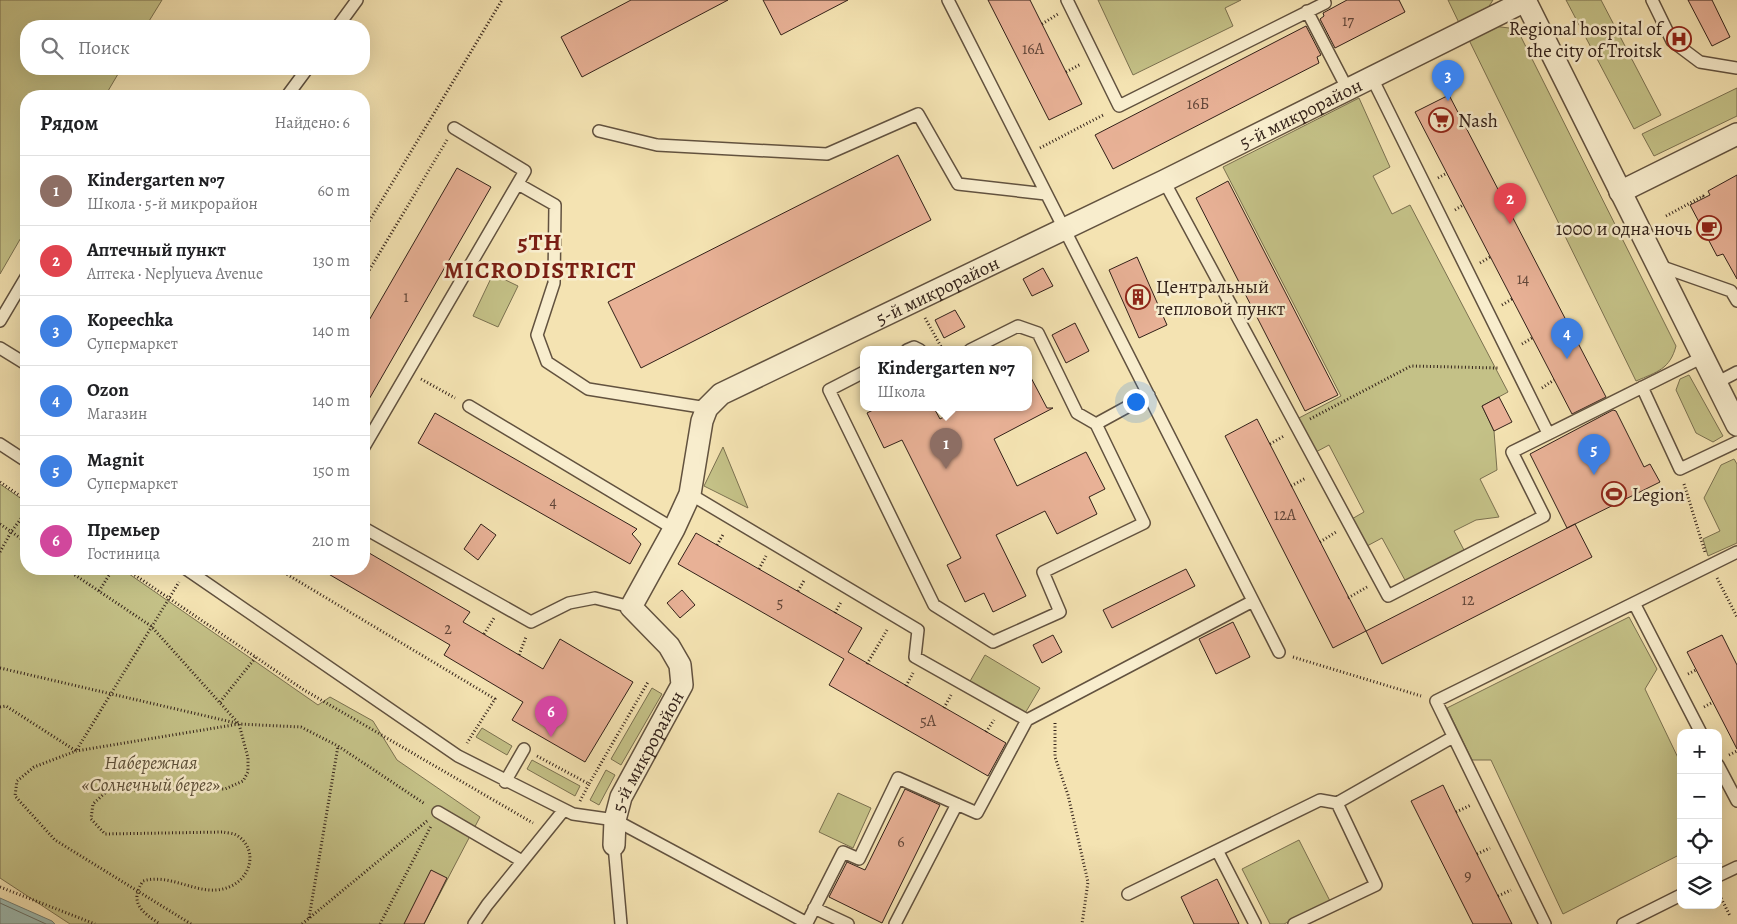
<!DOCTYPE html>
<html lang="ru">
<head>
<meta charset="utf-8">
<style>
  body { margin:0; font-family:Alegreya,serif; background:#f2f2f2; color:#202124 }
  .controls { position:absolute; right:15px; bottom:15px; display:grid; overflow:hidden; border-radius:10px; box-shadow:0 5px 20px #0002 }
  .controls button { width:45px; height:45px; display:grid; place-items:center; padding:0; border:0; border-bottom:1px solid #e0e0e0; background:#fff; color:#202124; font:25px sans-serif }
  .you { position:absolute; left:1135px; top:401px; width:18px; height:18px; margin:-12px; border:4px solid #fff; border-radius:50%; background:#1a73e8; box-shadow:0 0 0 8px #1a73e833 }
  .badge { display:grid; place-items:center; width:32px; height:32px; border-radius:50%; background:#0f766e; color:#fff; font-size:16px; font-weight:700 }
  .pin { position:absolute; translate:-50% -41px; filter:drop-shadow(0 1px 2px #0008) }
  .pin::after { content:''; position:absolute; top:26px; width:18px; height:15px; background:inherit; clip-path:polygon(0 0,100% 0,50% 100%) }
  .popup { position:absolute; left:860px; top:346px; width:172px; height:65px; box-sizing:border-box; display:grid; place-content:center; border-radius:10px; background:#fff; filter:drop-shadow(0 1px 4px #0005); font-size:16px; white-space:nowrap; color:#757577 }
  .popup b { font-size:19px; color:#202124 }
  .popup::after { content:''; position:absolute; left:50%; top:100%; margin-left:-10px; border:10px solid transparent; border-top-color:#fff }
  .list { margin:0; padding:0; list-style:none }
  h2 { display:flex; justify-content:space-between; align-items:center; height:65px; margin:0; padding:0 20px; font-size:21px }
  h2 small { font-size:16px; font-weight:400; color:#757577 }
  .list li { display:grid; grid-template-columns:32px 1fr auto; gap:15px; align-items:center; box-sizing:border-box; height:70px; padding:0 20px; border-top:1px solid #e0e0e0 }
  .list b { display:block; font-size:19px; white-space:nowrap }
  .list p { margin:0; font-size:16px; white-space:nowrap; color:#757577 }
  .list em { font-size:16px; font-style:normal; color:#757577 }
  .icon { flex:none; width:28px; height:28px; fill:none; stroke:currentColor; stroke-width:2; stroke-linecap:round; stroke-linejoin:round }
  .map { position:relative; flex:none; width:1737px; height:924px; overflow:hidden }
  .search { position:absolute; background:#fff; box-shadow:0 5px 20px #0002; left:20px; top:20px; width:350px; height:55px; display:flex; align-items:center; gap:12px; box-sizing:border-box; padding:0 18px; border-radius:20px; color:#757577; font-size:19px }
  .panel { position:absolute; background:#fff; box-shadow:0 5px 20px #0002; left:20px; top:90px; width:350px; height:485px; border-radius:20px }
  .map>svg:first-child { display:block }
</style>
</head>
<body>
<div class="map">
<svg width="1737" height="924" viewBox="0 0 1737 924">
  <rect width="100%" height="100%" fill="#f4e3b2"/>
  <filter id="stains"><feTurbulence type="fractalNoise" baseFrequency=".004" numOctaves="4"/><feColorMatrix values="0 0 0 0 .2 0 0 0 0 .09 0 0 0 0 .02 0 0 0 .5 -.17"/></filter>
  <radialGradient id="worn" r=".72"><stop offset=".6" stop-color="#630" stop-opacity="0"/><stop offset="1" stop-color="#630" stop-opacity=".3"/></radialGradient>
  <path fill="#c4c187" stroke="#7b7150" d="M0,0H162L146,26H26V69H121L105,96H26V229L0,274Z
    M1098,0H1241L1225,8L1233,26L1133,75Z
    M1448,0H1493L1484,14L1460,25Z
    M1566,0H1601L1661,115L1634,129Z
    M1493,26L1517,29L1676,346C1670,369 1657,372 1636,381L1468,38Z
    M1737,88V116L1654,156L1642,134Z
    M1359,98L1390,167L1373,176L1392,214L1410,205L1508,392L1482,406L1494,431L1497,470L1480,479L1499,517L1476,520L1454,531L1464,550L1406,582L1382,538L1367,546L1350,520L1364,512L1329,445L1314,453L1297,419L1341,396L1223,167Z
    M493,274L518,286L498,327L473,316Z
    M1689,375L1723,436L1713,442L1696,433L1676,390L1680,379Z
    M723,447L748,508L704,486Z
    M1734,459L1737,464V543L1708,556L1703,539L1720,531L1704,498L1721,465Z
    M0,484L26,502V569H122L318,705L330,697L373,721L397,760L480,817L424,924H70L0,878Z
    M1629,617L1657,669L1645,689L1681,764V854L1563,914L1491,760H1472L1447,708Z
    M985,655L1040,688L1024,715L969,683Z
    M652,688L662,694L621,765L611,759Z
    M482,728L512,746L507,755L476,737Z
    M532,760L580,786L575,796L527,769Z
    M606,770L615,775L599,805L590,800Z
    M838,793L871,808L853,848L819,832Z
    M1299,840L1330,901L1284,924H1270L1242,869Z"/>
  <path fill="#9ebdb4" stroke="#737f76" d="M0,898L52,921L55,924H0Z"/>
  <g fill="none" stroke-linecap="round" stroke-linejoin="round">
    <path stroke="#686f66" stroke-width="1" d="M0,903L46,924"/>
  </g>
  <path fill="#e8b196" stroke="#322119" d="M631,0H728L582,77L561,37Z
    M763,0H848L781,35Z
    M988,0H1030L1082,104L1049,120Z
    M1347,0H1399L1405,12L1335,48L1320,19L1324,16L1323,13Z
    M1688,0H1712L1730,37L1712,46Z
    M1306,26L1321,55L1317,57L1319,63L1113,169L1095,135Z
    M1449,95L1606,397L1572,414L1415,112Z
    M898,155L931,220L641,368L608,302Z
    M457,168L491,187L364,408V329Z
    M1737,175V279L1723,254L1717,256L1690,205L1710,195L1708,191Z
    M1228,181L1338,395L1305,411L1196,198Z
    M1137,257L1167,325L1139,338L1109,270Z
    M1043,268L1053,286L1032,296L1023,279Z
    M955,310L965,327L944,338L935,320Z
    M1075,323L1089,351L1066,363L1052,335Z
    M1028,372L1047,408H1053L994,439L1017,486L1086,452L1105,489L1089,497L1097,514L1057,534L1045,511L996,535L1026,596L993,612L984,593L965,602L947,565L961,558L902,440L884,448L867,413L877,408H934L940,419L961,408H1028Z
    M1499,397L1512,422L1494,431L1482,406Z
    M1613,410L1616,411L1644,467L1650,464L1660,482L1567,528L1530,454Z
    M435,413L637,529L632,534L641,544L630,564L418,443Z
    M1257,419L1366,631L1333,648L1225,436Z
    M481,524L496,535L478,560L464,549Z
    M1575,524L1592,557L1382,664L1366,631Z
    M696,533L862,628L848,652L1006,743L988,776L829,685L844,659L678,564Z
    M364,550L470,612L463,622L543,669L560,639L633,682L585,762L512,720L523,702L444,655L450,645L320,569H364Z
    M1186,569L1195,586L1112,628L1103,610Z
    M682,590L695,605L680,618L667,603Z
    M1233,622L1250,657L1216,674L1199,639Z
    M1053,635L1062,652L1042,663L1033,645Z
    M1722,635L1737,665V749L1687,652Z
    M1443,785L1456,812L1512,924H1473L1411,801Z
    M905,789L940,805L882,923L829,897L847,862L865,870Z
    M431,870L447,878L424,924H404Z
    M1217,879L1239,924H1194L1181,897Z"/>
  <g fill="none" stroke-linecap="round" stroke-linejoin="round">
    <defs>
      <path id="lane" d="M948,0L1279,652
        M1067,0L1119,106L1325,3L1324,0
        M1652,0L1672,41L1700,62L1737,68
        M1307,11L1348,90
        M338,26L357,0
        M1372,78L1548,433
        M287,96L307,69
        M599,131L657,145L827,154L918,114L958,184L1046,194
        M1164,181L1388,596L1544,516L1512,452L1703,357
        M518,184L555,205L554,283L537,335L547,362L588,389L707,408
        M1657,265L1731,291L1737,301
        M0,321L26,277
        M0,348L26,364
        M907,350L914,347L920,350
        M864,372L829,390L934,605L993,642L1060,612L1043,572L1144,523L1096,424L1077,413L1038,333L1018,326L970,350
        M1716,383L1737,372
        M1642,387L1680,469L1737,442
        M469,406L674,529
        M1096,424L1149,395
        M0,444L26,461
        M364,447L525,171L454,128
        M690,494L918,630L915,657L1027,720
        M364,528L531,622L569,603L595,598L631,607
        M186,569L458,756L573,814L615,820L807,923L843,852L859,859L898,778L977,813L1027,720L1253,601
        M1634,603L1701,733
        M1718,765L1737,801
        M505,782L524,749
        M438,812L522,861
        M614,845L621,924
        M1218,852L1255,924
        M1718,876L1737,867
        M1128,894L1320,800L1337,803L1453,737
        M814,908L848,924
        M474,924L487,905L563,811
        M895,924L957,804
        M1294,924L1376,885L1337,803
        M1545,924L1436,701L1737,552
        M1623,924L1681,895"/>
      <g id="street">
        <path d="M1525,0L1737,425"/>
        <path d="M1620,192L1737,134"/>
        <path id="s1" d="M614,845L615,820L621,797L682,685L680,665L669,646L631,607L674,529L690,494L702,421L707,408L721,394L1164,181L1525,1"/>
      </g>
    </defs>
    <use href="#lane" stroke="#62523f" stroke-width="14"/>
    <use href="#street" stroke="#62523f" stroke-width="24"/>
    <path stroke="#322119" stroke-width="3" stroke-dasharray="1 2.5" stroke-linecap="butt" d="M1042,24L1058,14
      M1066,72L1081,64
      M1040,148L1105,114
      M1438,178L1447,173
      M1455,210L1463,205
      M1666,216L1703,196L1704,198
      M364,230L502,0
      M1480,263L1490,257
      M364,279L447,140
      M1502,305L1512,299
      M925,318L943,350
      M1522,344L1532,338
      M421,379L455,398
      M1542,388L1554,380
      M1310,419L1411,366L1498,368
      M1270,444L1284,436
      M0,482L26,500
      M1684,484L1705,552
      M1291,486L1306,478
      M0,524L26,542
      M1320,542L1336,532
      M717,545L724,533
      M0,552L11,532L26,512
      M66,569L151,626L239,724L248,758V772L243,781L225,789L107,791L93,804L91,819L105,834L223,832C227,833 234,833 238,836C259,851 250,879 229,887C201,899 172,872 143,881C129,902 141,912 160,924
      M126,569L304,690L533,823
      M278,569L495,699L467,743
      M759,569L766,556
      M1717,578L1737,617
      M99,591L113,569
      M798,591L805,579
      M1348,598L1367,587
      M835,613L841,602
      M484,634L494,618
      M519,655L526,637
      M1293,657L1421,696
      M867,664L887,630
      M0,668L236,723
      M1688,674L1696,670
      M906,686L913,673
      M220,702L256,657
      M0,707L6,706L76,751L179,582
      M1704,707L1713,702
      M944,708L951,695
      M1055,723V757L1068,795L1088,882L1082,924
      M986,732L994,720
      M1729,755L1737,751
      M537,756L589,784L648,682
      M580,801L589,784
      M1456,812L1471,805
      M1477,854L1490,848
      M0,887L95,924
      M1718,892L1730,916
      M1498,896L1511,890
      M309,918L338,746
      M191,924L55,840L15,796L17,781L34,767L76,751L239,724L301,727L338,746L425,804
      M302,924L427,821
      M380,924L431,826"/>
    <use href="#lane" stroke="#f8edcd" stroke-width="11"/>
    <use href="#street" stroke="#f8edcd" stroke-width="21"/>
  </g>
  <defs>
    <symbol id="hospital-ring" viewBox="-11 -11 22 22"><circle r="9.5" fill="#f8edcd" stroke="#8f2418" stroke-width="1.5"/><path d="M-5-5h3v3.5h4V-5h3V5h-3V1.5h-4V5h-3Z" fill="#8f2418"/></symbol>
    <symbol id="supermarket-ring" viewBox="-11 -11 22 22"><circle r="9.5" fill="#f8edcd" stroke="#8f2418" stroke-width="1.5"/><path d="M-6-5.5h2.5l.6 2H6L4.5 2H-2.5L-4.4-4H-6ZM-1.5 3.2a1.3 1.3 0 1 0 .1 0ZM3 3.2a1.3 1.3 0 1 0 .1 0Z" fill="#8f2418"/></symbol>
    <symbol id="cafe-ring" viewBox="-11 -11 22 22"><circle r="9.5" fill="#f8edcd" stroke="#8f2418" stroke-width="1.5"/><path d="M-5.5-4.5H6V0H3Q3 3.5 0 3.5H-2.5Q-5.5 3.5-5.5 0ZM3-3.2v2h1.7v-2ZM-6 4.5H4V6H-6Z" fill="#8f2418"/></symbol>
    <symbol id="building-ring" viewBox="-11 -11 22 22"><circle r="9.5" fill="#f8edcd" stroke="#8f2418" stroke-width="1.5"/><path d="M-4-6H4V6H1V3H-1V6H-4ZM-2.5-4.3h1.7v1.8h-1.7ZM.8-4.3h1.7v1.8H.8ZM-2.5-1h1.7V.8h-1.7ZM.8-1h1.7V.8H.8Z" fill="#8f2418"/></symbol>
    <symbol id="stadium-ring" viewBox="-11 -11 22 22"><circle r="9.5" fill="#f8edcd" stroke="#8f2418" stroke-width="1.5"/><path d="M0-5a6.5 5 0 1 0 0 10a6.5 5 0 1 0 0-10ZM-3.5-1.8h7v3.6h-7Z" fill="#8f2418"/></symbol>
  </defs>
  <g fill-rule="evenodd">
    <use href="#hospital-ring" x="1665" y="25" width="28" height="28"/>
    <use href="#supermarket-ring" x="1427" y="106" width="28" height="28"/>
    <use href="#cafe-ring" x="1695" y="214" width="28" height="28"/>
    <use href="#building-ring" x="1124" y="283" width="28" height="28"/>
    <use href="#stadium-ring" x="1600" y="480" width="28" height="28"/>
  </g>
  <g text-anchor="middle" stroke-width="5" stroke-linejoin="round" paint-order="stroke">
    <g font-size="16" fill="#604538">
      <text x="1348" y="26">17</text>
      <text x="1033" y="54">16А</text>
      <text x="1198" y="109">16Б</text>
      <text x="1523" y="284">14</text>
      <text x="406" y="302">1</text>
      <text x="553" y="507">4</text>
      <text x="1285" y="520">12А</text>
      <text x="1468" y="605">12</text>
      <text x="780" y="608">5</text>
      <text x="448" y="634">2</text>
      <text x="928" y="726">5А</text>
      <text x="901" y="847">6</text>
      <text x="1468" y="881">9</text>
    </g>
    <g font-size="19" fill="#322119" stroke="#f8edcd" text-anchor="start">
      <text x="1662" y="35" text-anchor="end">Regional hospital of<tspan x="1662" dy="22">the city of Troitsk</tspan></text>
      <text x="1458" y="127">Nash</text>
      <text x="1692" y="235" text-anchor="end">1000 и одна ночь</text>
      <text x="1156" y="293">Центральный<tspan x="1156" dy="22">тепловой пункт</tspan></text>
      <text x="1632" y="501">Legion</text>
    </g>
    <g font-size="19" fill="#322119" stroke="#f8edcd">
      <text dy="7" stroke="none"><textPath href="#s1" startOffset="1152">5-й микрорайон</textPath></text>
      <text dy="7" stroke="none"><textPath href="#s1" startOffset="748">5-й микрорайон</textPath></text>
      <text dy="7" stroke="none"><textPath href="#s1" startOffset="101">5-й микрорайон</textPath></text>
    </g>
    <g font-size="19" font-style="italic" fill="#5e513a" stroke="#f8edcd">
      <text x="151" y="769">Набережная<tspan x="151" dy="22">«Солнечный берег»</tspan></text>
    </g>
    <g font-size="24" font-weight="bold" letter-spacing="1" fill="#7a1f14" stroke="#f8edcd">
      <text x="540" y="250">5TH<tspan x="540" dy="28">MICRODISTRICT</tspan></text>
    </g>
  </g>
  <rect width="100%" height="100%" filter="url(#stains)"/>
  <rect width="100%" height="100%" fill="url(#worn)"/>
</svg>
<div class="controls">
<button>+</button>
<button>−</button>
<button><svg class="icon" aria-label="locate" viewBox="0 0 24 24"><circle cx="12" cy="12" r="6"/><path d="M12 2v4M12 18v4M2 12h4M18 12h4"/></svg></button>
<button><svg class="icon" aria-label="layers" viewBox="0 0 24 24"><path d="M12 4l9 5-9 5-9-5zM3 14l9 5 9-5"/></svg></button>
</div>
<div class="you"></div>
<div class="pin badge" style="left:946px;top:469px;background:#8d6e63">1</div>
<div class="popup"><b>Kindergarten №7</b>Школа</div>
<div class="pin badge" style="left:1510px;top:224px;background:#e0444e">2</div>
<div class="pin badge" style="left:1448px;top:101px;background:#3f7fe0">3</div>
<div class="pin badge" style="left:1567px;top:359px;background:#3f7fe0">4</div>
<div class="pin badge" style="left:1594px;top:475px;background:#3f7fe0">5</div>
<div class="pin badge" style="left:551px;top:737px;background:#d1479c">6</div>
<div class="search"><svg class="icon" aria-label="search" viewBox="0 0 24 24"><circle cx="10" cy="10" r="6"/><path d="M15 15l6 6"/></svg>Поиск</div>
<section class="panel">
<h2>Рядом<small>Найдено: 6</small></h2>
<ul class="list">
<li><span class="badge" style="background:#8d6e63">1</span><div><b>Kindergarten №7</b><p>Школа · 5-й микрорайон</p></div><em>60 m</em></li>
<li><span class="badge" style="background:#e0444e">2</span><div><b>Аптечный пункт</b><p>Аптека · Neplyueva Avenue</p></div><em>130 m</em></li>
<li><span class="badge" style="background:#3f7fe0">3</span><div><b>Kopeechka</b><p>Супермаркет</p></div><em>140 m</em></li>
<li><span class="badge" style="background:#3f7fe0">4</span><div><b>Ozon</b><p>Магазин</p></div><em>140 m</em></li>
<li><span class="badge" style="background:#3f7fe0">5</span><div><b>Magnit</b><p>Супермаркет</p></div><em>150 m</em></li>
<li><span class="badge" style="background:#d1479c">6</span><div><b>Премьер</b><p>Гостиница</p></div><em>210 m</em></li>
</ul>
</section>
</div>
</body>
</html>
